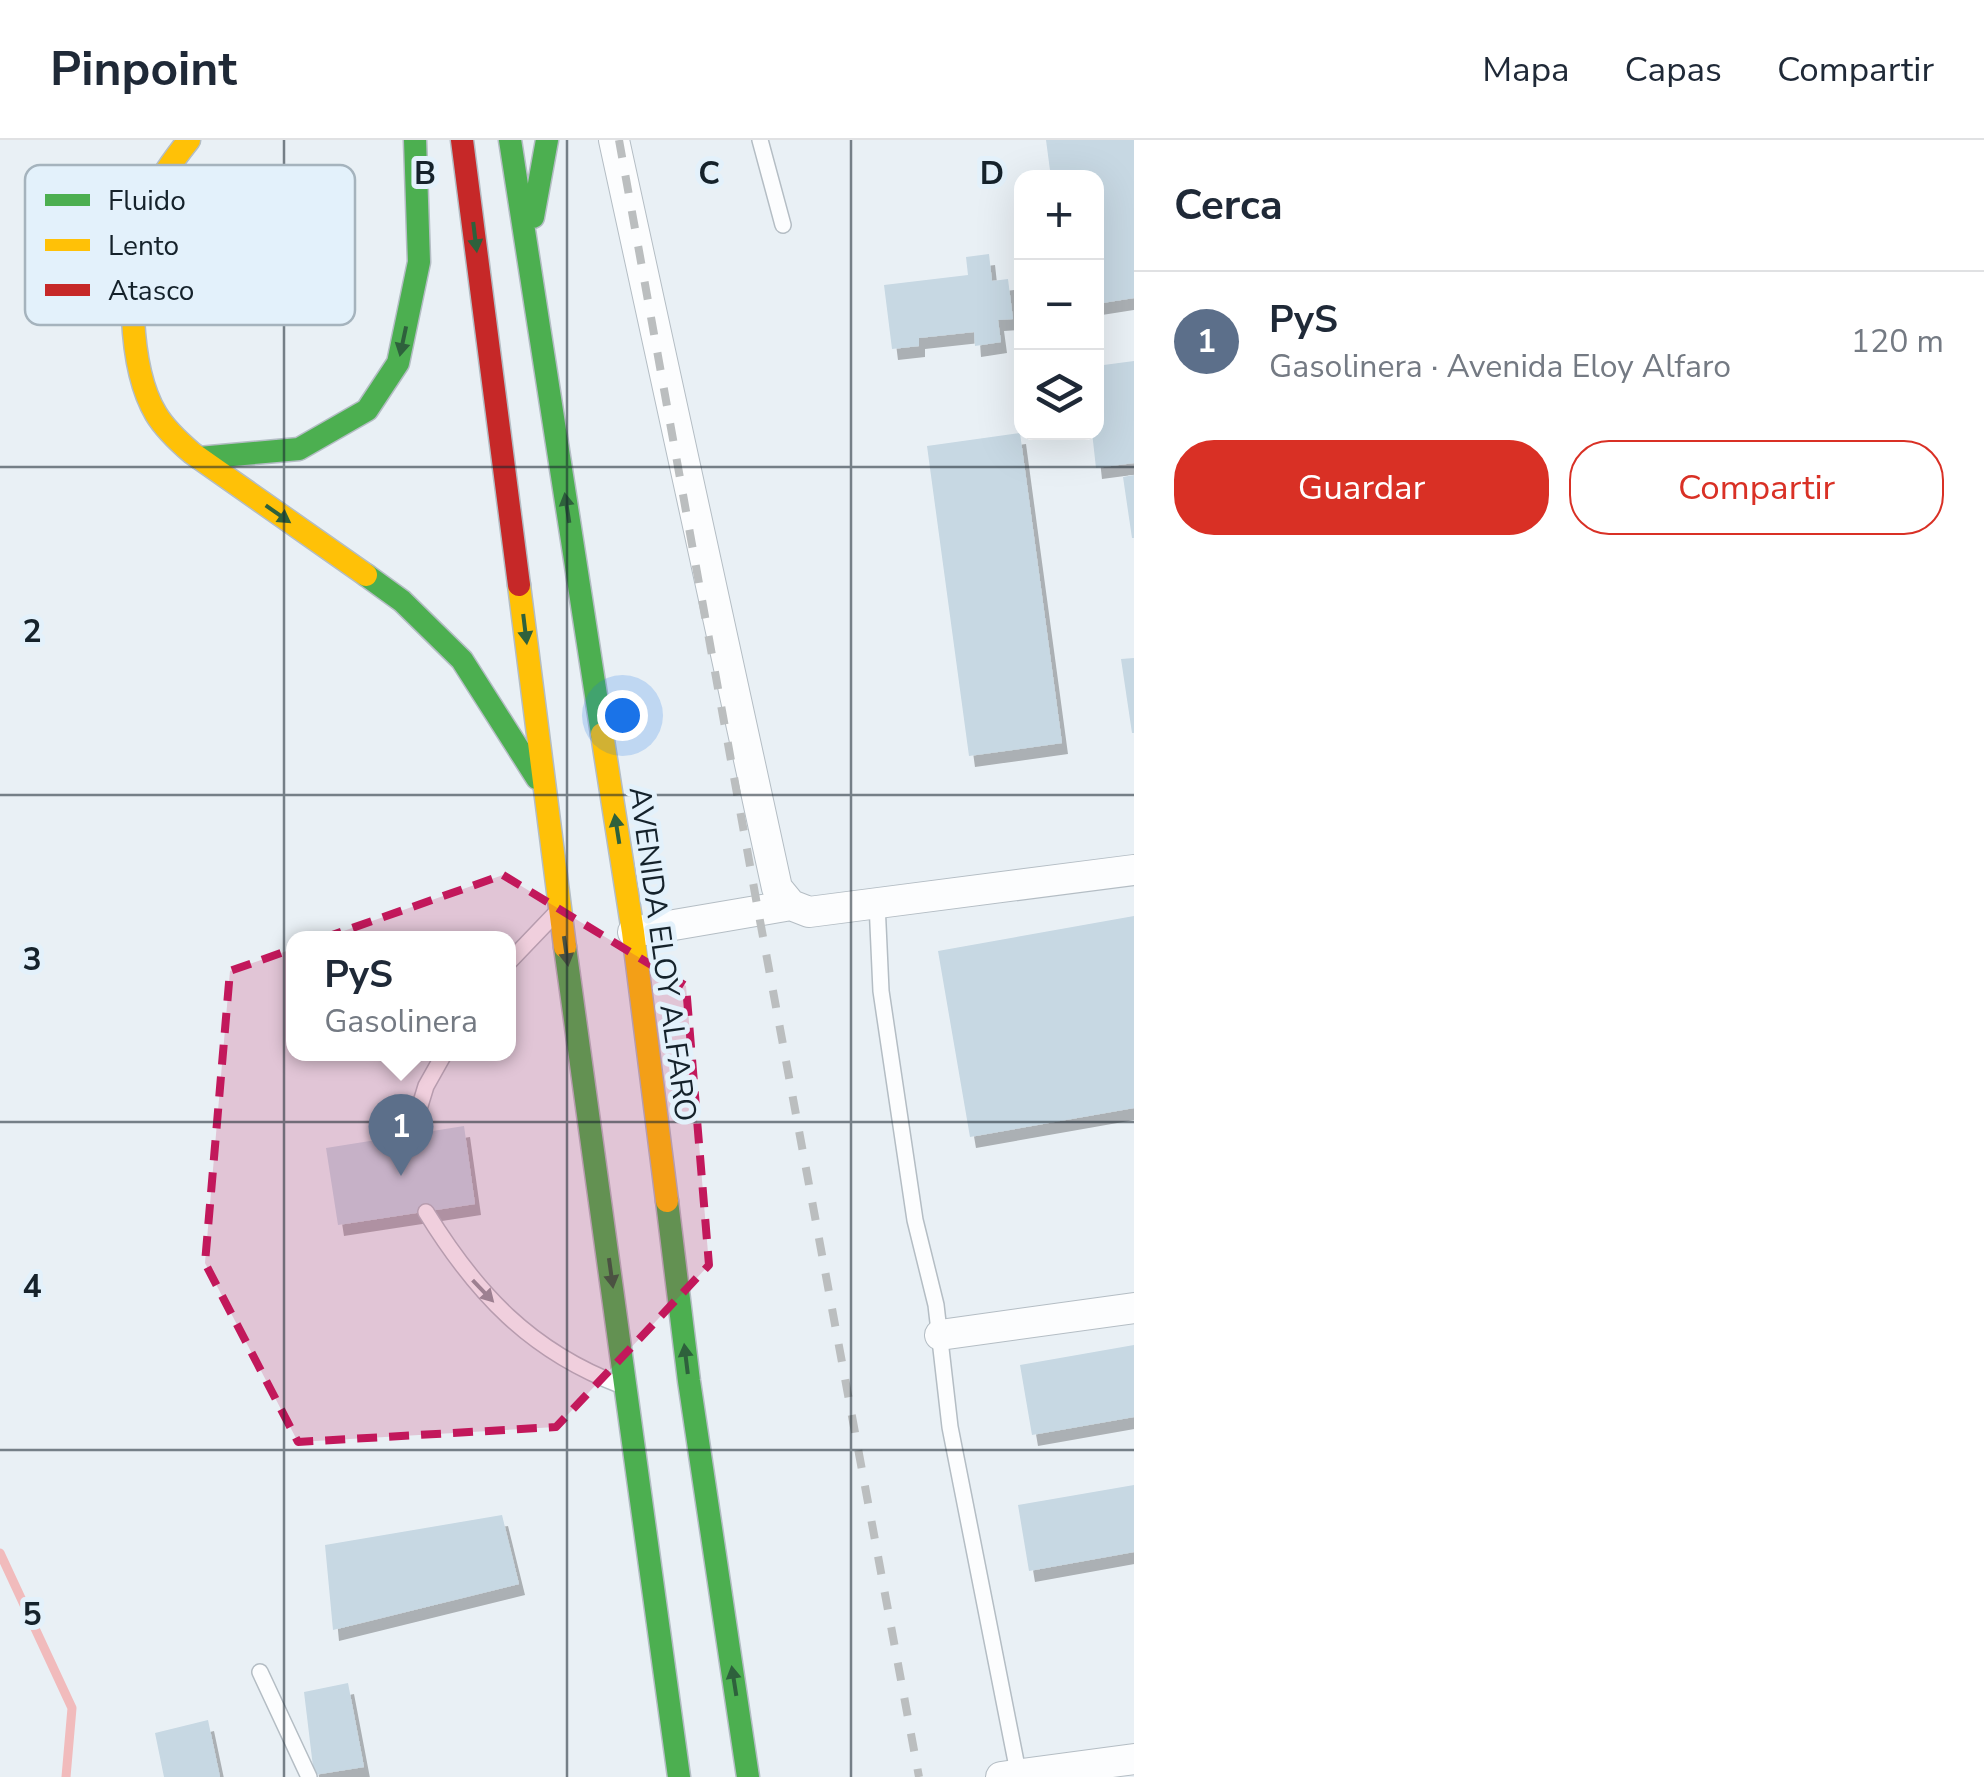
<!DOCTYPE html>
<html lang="es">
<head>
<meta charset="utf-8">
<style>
  body { margin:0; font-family:"Nunito Sans",sans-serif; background:#f2f2f3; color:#1f2937 }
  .controls { position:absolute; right:30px; top:30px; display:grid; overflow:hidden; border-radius:20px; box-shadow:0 10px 40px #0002 }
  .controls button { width:90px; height:90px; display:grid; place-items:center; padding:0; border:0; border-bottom:2px solid #e0e1e3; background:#fff; color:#1f2937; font:50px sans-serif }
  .you { position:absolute; left:622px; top:575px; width:35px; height:35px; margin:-25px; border:8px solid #fff; border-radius:50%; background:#1a73e8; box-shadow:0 0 0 15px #1a73e833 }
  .badge { display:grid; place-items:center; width:65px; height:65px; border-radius:50%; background:#d93025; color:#fff; font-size:32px; font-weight:700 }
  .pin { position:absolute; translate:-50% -82px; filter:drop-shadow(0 2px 5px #0008) }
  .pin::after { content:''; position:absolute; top:52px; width:35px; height:30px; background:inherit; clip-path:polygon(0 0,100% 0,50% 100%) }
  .popup { position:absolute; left:286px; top:791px; width:230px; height:130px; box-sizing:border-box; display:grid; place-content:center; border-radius:20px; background:#fff; filter:drop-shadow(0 2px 8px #0005); font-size:32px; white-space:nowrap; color:#747a83 }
  .popup b { font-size:38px; color:#1f2937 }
  .popup::after { content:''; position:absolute; left:50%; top:100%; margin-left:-20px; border:20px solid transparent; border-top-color:#fff }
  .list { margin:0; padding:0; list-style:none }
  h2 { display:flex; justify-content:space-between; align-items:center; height:130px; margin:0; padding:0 40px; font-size:42px }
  h2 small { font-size:32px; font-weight:400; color:#747a83 }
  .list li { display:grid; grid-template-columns:65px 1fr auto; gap:30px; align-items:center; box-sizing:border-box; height:140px; padding:0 40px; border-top:2px solid #e0e1e3 }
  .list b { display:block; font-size:38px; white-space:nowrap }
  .list p { margin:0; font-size:32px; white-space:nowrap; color:#747a83 }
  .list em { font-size:32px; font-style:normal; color:#747a83 }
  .actions { display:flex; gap:20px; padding:30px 40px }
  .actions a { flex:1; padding:22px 0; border:2px solid #d93025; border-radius:40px; text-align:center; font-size:35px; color:#d93025 }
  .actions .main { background:#d93025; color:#fff }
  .icon { flex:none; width:55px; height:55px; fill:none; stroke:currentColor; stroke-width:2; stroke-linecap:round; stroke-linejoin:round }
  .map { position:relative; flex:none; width:1134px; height:1637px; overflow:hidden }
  header { display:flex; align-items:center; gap:60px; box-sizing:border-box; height:140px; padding:0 50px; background:#fff; border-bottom:2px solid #e0e1e3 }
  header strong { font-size:48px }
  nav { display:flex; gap:55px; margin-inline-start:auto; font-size:35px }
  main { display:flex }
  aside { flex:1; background:#fff }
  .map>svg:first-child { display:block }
</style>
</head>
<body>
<header>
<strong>Pinpoint</strong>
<nav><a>Mapa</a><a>Capas</a><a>Compartir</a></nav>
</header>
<main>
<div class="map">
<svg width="1134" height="1637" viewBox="0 0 1134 1637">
  <defs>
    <filter id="shadow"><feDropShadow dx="6" dy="11" stdDeviation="0" flood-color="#0004"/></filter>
  </defs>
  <rect width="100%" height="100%" fill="#e9f0f5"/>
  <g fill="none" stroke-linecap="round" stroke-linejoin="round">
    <path stroke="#f1bbbc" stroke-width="9" d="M0,1413L72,1568L66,1637"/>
  </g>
  <path fill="#c7d8e3" filter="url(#shadow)" d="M1046,0H1134V158L1096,164V38H1051Z
    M989,114L992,141L1008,139L1013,179L998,180L1001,202L975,206L974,192L919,198V206L892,209L884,145L968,135L966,117Z
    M1134,221V323L1096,328L1092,292H1096V226Z
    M1020,293L1062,603L969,616L927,306Z
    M1134,335V398H1132L1123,337Z
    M1134,518V593H1132L1121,519Z
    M1134,776V968L970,997L938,811Z
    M464,986L475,1064L338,1085L326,1008Z
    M1134,1205V1277L1032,1295L1020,1225Z
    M1134,1345V1412L1029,1431L1018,1365Z
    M502,1375L519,1444L333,1490L325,1405Z
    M348,1543L364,1627L314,1635L304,1552Z
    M208,1580L220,1637H164L155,1593Z"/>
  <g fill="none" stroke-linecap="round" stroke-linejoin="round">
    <defs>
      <path id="lane" d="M760,0L783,85
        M877,763L881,851L915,1080L936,1165L950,1287L1019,1637
        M508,823L554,775
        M411,995L426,946L444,914
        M426,1072C476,1153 530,1211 620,1245
        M260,1532L309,1637"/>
      <path id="street" d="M614,0L777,748L791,765L809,772L1134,730
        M633,792L791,765
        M940,1195L1134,1168
        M1001,1637L1134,1619"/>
      <path id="fast" d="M510,0L602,594
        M533,77L547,0
        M199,318L299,309L367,270L398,223L419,122L415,0
        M366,435L402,461L462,520L537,638
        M565,807L679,1637
        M667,1061L689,1241L748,1637"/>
      <path id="slow" d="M189,0C170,24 152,49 143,79C127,130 128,227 156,274C165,289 178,301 192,313L366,435
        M519,445L565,807
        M602,594L633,792L667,1061"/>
      <path id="jam" d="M462,0L519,445"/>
    </defs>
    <use href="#lane" stroke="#b4bdc4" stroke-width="18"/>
    <use href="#street" stroke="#b4bdc4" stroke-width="32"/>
    <use href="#fast" stroke="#b4bdc4" stroke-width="25"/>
    <use href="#slow" stroke="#b4bdc4" stroke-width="25"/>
    <use href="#jam" stroke="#b4bdc4" stroke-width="25"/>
    <use href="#lane" stroke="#fcfdfe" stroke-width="15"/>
    <use href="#street" stroke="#fcfdfe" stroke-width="30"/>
    <use href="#fast" stroke="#4caf50" stroke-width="22"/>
    <use href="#slow" stroke="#ffc107" stroke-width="22"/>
    <use href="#jam" stroke="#c62828" stroke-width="22"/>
    <path stroke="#bbbebf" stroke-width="8" stroke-dasharray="18 18" stroke-linecap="butt" d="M619,0L758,770L919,1637"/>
  </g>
  <defs><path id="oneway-solid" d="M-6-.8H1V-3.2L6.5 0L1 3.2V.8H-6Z" transform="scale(2.5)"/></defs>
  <g fill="#2e613c">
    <use href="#oneway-solid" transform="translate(475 97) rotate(83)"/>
    <use href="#oneway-solid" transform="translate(403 201) rotate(102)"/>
    <use href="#oneway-solid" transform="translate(567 368) rotate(-99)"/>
    <use href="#oneway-solid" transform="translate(278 374) rotate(35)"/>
    <use href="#oneway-solid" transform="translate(525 489) rotate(83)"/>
    <use href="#oneway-solid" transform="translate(617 689) rotate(-99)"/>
    <use href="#oneway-solid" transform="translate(566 811) rotate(82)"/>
    <use href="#oneway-solid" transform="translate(611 1133) rotate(82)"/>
    <use href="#oneway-solid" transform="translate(686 1219) rotate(-97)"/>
    <use href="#oneway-solid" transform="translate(734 1541) rotate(-99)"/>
  </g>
  <use fill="#949a9f" href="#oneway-solid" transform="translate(483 1151) rotate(46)"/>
  <path fill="#c2185b" fill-opacity="0.2" stroke="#c2185b" stroke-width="8" stroke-dasharray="20 12" stroke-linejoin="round" d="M503,735L686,846L709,1125L556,1287L298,1302L205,1123L230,831Z"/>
  <path fill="none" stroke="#15222b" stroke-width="2.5" stroke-opacity="0.55" d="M284,0V1637M567,0V1637M851,0V1637M0,327H1134M0,655H1134M0,982H1134M0,1310H1134"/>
  <g text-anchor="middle" stroke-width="10" stroke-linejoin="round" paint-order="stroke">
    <g font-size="30" fill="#15222b" stroke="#e3f1fb">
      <text transform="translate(663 814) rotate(82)" y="10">AVENIDA ELOY ALFARO</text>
    </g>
  </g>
  <rect x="25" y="25" width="330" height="160" rx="15" fill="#e3f1fb" stroke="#a5b3bd" stroke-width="2.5"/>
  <rect x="45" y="54" width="45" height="12" fill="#4caf50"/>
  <rect x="45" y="99" width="45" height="12" fill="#ffc107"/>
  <rect x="45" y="144" width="45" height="12" fill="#c62828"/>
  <g font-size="28" fill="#15222b">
    <text x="108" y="70">Fluido</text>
    <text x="108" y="115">Lento</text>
    <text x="108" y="160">Atasco</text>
  </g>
  <g font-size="32" text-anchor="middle" font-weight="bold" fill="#15222b" stroke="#e3f1fb" stroke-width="10" stroke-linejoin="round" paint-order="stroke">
    <text x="425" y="44">B</text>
    <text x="709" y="44">C</text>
    <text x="992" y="44">D</text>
    <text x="32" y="502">2</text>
    <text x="32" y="830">3</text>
    <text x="32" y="1157">4</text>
    <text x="32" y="1485">5</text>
  </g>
</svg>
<div class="controls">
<button>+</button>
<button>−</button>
<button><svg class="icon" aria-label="layers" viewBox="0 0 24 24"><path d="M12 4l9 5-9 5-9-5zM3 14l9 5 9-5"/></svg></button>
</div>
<div class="you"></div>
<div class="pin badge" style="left:401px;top:1036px;background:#5c6f8a">1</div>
<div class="popup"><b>PyS</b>Gasolinera</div>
</div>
<aside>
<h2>Cerca<small></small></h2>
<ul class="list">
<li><span class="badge" style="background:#5c6f8a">1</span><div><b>PyS</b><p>Gasolinera · Avenida Eloy Alfaro</p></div><em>120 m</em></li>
</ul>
<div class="actions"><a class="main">Guardar</a><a>Compartir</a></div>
</aside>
</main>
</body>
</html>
